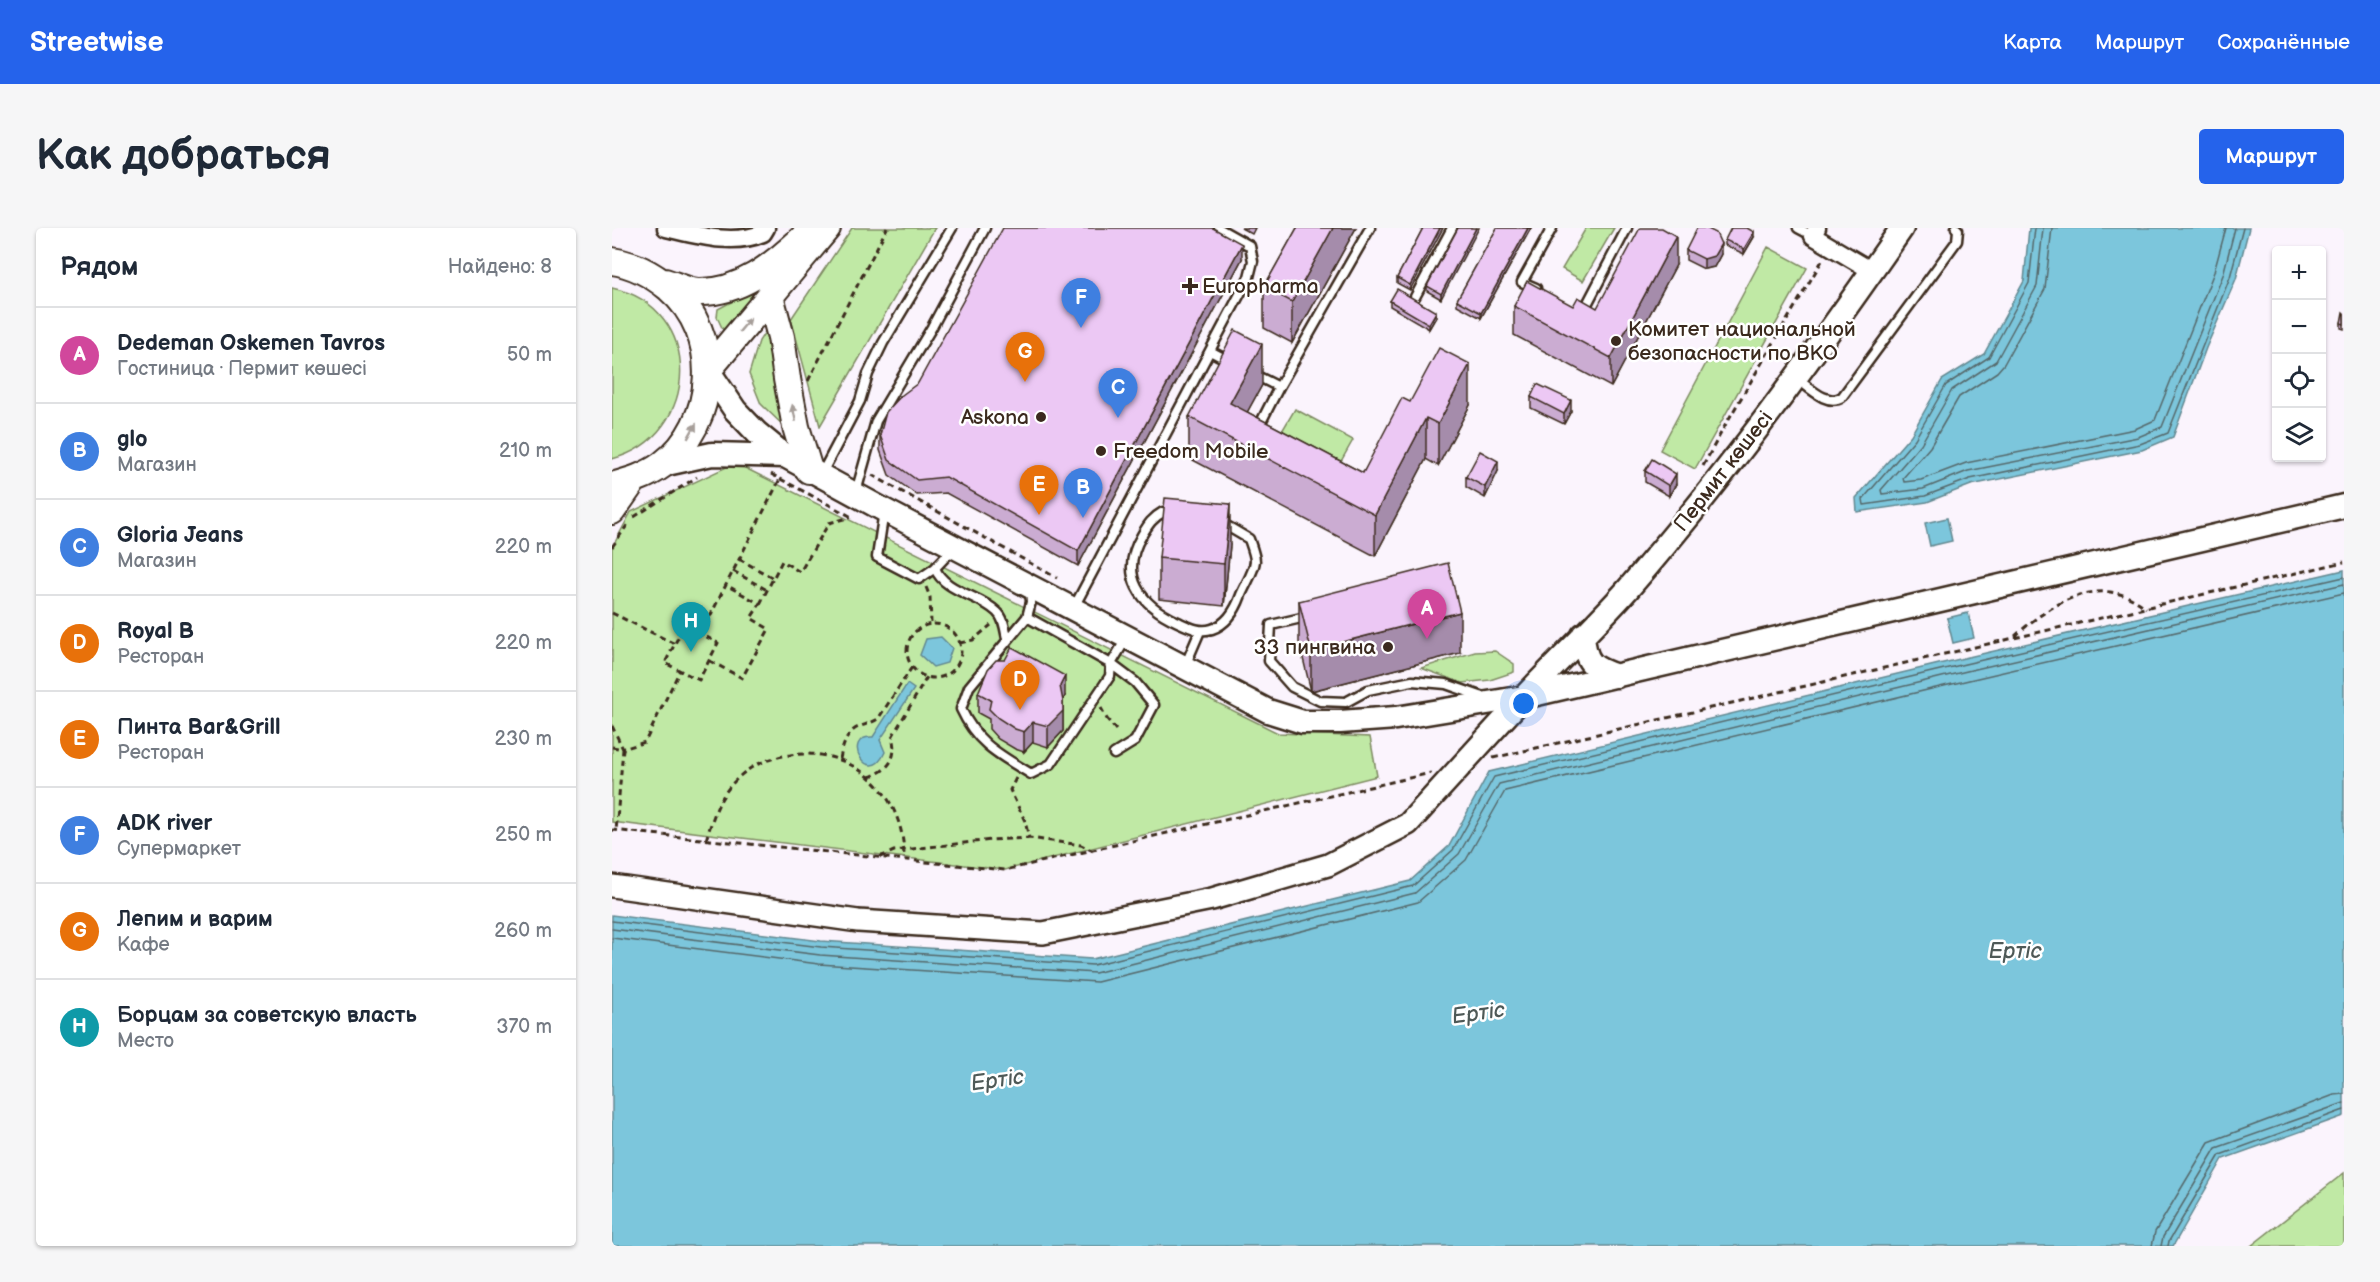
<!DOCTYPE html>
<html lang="ru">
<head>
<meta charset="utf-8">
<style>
  body { margin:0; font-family:"Balsamiq Sans",sans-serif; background:#f6f6f7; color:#1f2937 }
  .controls { position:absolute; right:18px; top:18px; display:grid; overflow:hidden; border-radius:6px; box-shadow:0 2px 4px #0004 }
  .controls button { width:54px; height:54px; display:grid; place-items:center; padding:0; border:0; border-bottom:2px solid #e0e1e3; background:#fff; color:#1f2937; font:30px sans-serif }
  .you { position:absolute; left:912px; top:476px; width:21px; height:21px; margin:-15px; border:4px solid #fff; border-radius:50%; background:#1a73e8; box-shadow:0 0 0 9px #1a73e833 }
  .badge { display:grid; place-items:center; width:39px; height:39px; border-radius:50%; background:#2563eb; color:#fff; font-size:20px; font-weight:700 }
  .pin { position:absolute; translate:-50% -50px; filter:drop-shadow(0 2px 3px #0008) }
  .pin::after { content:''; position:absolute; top:32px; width:21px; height:18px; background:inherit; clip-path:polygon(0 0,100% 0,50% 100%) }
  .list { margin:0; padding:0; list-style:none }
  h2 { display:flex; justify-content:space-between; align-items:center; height:78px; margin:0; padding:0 24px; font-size:26px }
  h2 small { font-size:20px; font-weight:400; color:#747a83 }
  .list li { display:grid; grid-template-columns:39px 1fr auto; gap:18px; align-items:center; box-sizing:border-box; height:96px; padding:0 24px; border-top:2px solid #e0e1e3 }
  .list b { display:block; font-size:22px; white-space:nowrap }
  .list p { margin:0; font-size:20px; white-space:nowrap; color:#747a83 }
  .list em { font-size:20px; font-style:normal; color:#747a83 }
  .icon { flex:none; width:33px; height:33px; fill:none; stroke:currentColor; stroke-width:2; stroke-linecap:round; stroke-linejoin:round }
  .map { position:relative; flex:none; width:1732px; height:1018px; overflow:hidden; border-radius:6px }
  header { display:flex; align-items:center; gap:36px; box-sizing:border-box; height:84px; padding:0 30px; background:#2563eb; color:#fff }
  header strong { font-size:28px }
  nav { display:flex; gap:33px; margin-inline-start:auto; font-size:21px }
  .intro { display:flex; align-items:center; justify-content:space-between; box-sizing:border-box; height:144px; padding:0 36px }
  h1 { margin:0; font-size:42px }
  .button { padding:15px 27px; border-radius:6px; background:#2563eb; color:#fff; font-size:21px; font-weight:700 }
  main { display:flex; gap:36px; padding:0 36px }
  aside { flex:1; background:#fff; border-radius:6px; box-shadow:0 2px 4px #0004 }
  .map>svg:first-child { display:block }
</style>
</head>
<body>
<header>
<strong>Streetwise</strong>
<nav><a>Карта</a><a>Маршрут</a><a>Сохранённые</a></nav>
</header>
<div class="intro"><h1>Как добраться</h1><a class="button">Маршрут</a></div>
<main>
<aside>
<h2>Рядом<small>Найдено: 8</small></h2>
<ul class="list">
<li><span class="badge" style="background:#d1479c">A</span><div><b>Dedeman Oskemen Tavros</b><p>Гостиница · Пермит көшесі</p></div><em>50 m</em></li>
<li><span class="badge" style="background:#3f7fe0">B</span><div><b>glo</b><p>Магазин</p></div><em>210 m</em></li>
<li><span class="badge" style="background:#3f7fe0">C</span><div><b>Gloria Jeans</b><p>Магазин</p></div><em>220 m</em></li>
<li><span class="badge" style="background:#e8710a">D</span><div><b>Royal B</b><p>Ресторан</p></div><em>220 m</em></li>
<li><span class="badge" style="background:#e8710a">E</span><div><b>Пинта Bar&amp;Grill</b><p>Ресторан</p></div><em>230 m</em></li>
<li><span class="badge" style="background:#3f7fe0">F</span><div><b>ADK river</b><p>Супермаркет</p></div><em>250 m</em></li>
<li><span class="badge" style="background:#e8710a">G</span><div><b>Лепим и варим</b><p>Кафе</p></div><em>260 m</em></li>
<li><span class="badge" style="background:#0f9aa8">H</span><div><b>Борцам за советскую власть</b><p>Место</p></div><em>370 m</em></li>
</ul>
</aside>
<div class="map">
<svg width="1732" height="1018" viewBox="0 0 1732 1018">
  <rect width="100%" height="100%" fill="#fbf4fd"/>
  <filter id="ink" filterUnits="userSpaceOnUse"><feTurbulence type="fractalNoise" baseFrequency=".0167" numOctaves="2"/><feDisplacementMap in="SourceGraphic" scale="12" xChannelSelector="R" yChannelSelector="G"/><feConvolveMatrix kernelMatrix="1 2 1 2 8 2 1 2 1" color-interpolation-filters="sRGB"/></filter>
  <g filter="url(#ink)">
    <path fill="#c0e9a5" stroke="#7e8a62" stroke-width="1.5" d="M240,0H323L208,198L179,91Z
      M974,0H1002L971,53L950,41Z
      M1156,19L1195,40L1083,241L1048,222Z
      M189,28L112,104L105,89L106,81L134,66Z
      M0,60C93,79 90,208 0,231Z
      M160,93L177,203L149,176L137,146L147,113Z
      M683,181L741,212L724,242L666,210Z
      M123,235L666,505L758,509L765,548L393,642L0,594V320L19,284Z
      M883,423L902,436V444L878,452L850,455L809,440L863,424Z
      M1732,945V1018H1639Z"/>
    <path fill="#7cc6dc" stroke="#628890" stroke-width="1.5" d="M1417,0H1637L1624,51L1594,120L1561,209L1530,222L1359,257L1315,274L1245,284L1244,270L1299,207L1330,152L1372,126L1412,53Z
      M1335,290L1340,313L1318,318L1313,295Z
      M1732,342V888L1611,931L1561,1018H0V687L209,713L480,731L798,653L837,618L877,544L1352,430Z
      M1356,385L1362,410L1341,415L1335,390Z
      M329,409L340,420L335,435L321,439L308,427L314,411Z
      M295,456L302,461L268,512L273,524C257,561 227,507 261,509Z"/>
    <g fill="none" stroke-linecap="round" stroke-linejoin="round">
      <path stroke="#55686a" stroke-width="1.5" d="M1423,0L1417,55L1377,129L1334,157L1303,211L1251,271L1252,277L1313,268L1358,251L1528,216L1556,205L1618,49L1631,0
        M1431,0L1425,58L1384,133L1340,162L1309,216L1269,262L1270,266L1311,261L1356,243L1526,209L1550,199L1611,47L1623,0
        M1440,0L1433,61L1392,136L1385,144L1347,169L1318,219L1291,250L1292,254L1309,252L1354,235L1523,201L1543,192L1602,44L1614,0
        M0,693L209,719L481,737L801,658L841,622L882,549L1353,436L1732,349
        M0,701L208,727L483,745L803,665L847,626L887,556L1355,443L1732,356
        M0,710L207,736L485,754L806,674L854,632L893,563L1357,452L1732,365
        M1540,1018L1543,1004L1597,914L1722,867L1732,866
        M1549,1018L1551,1009L1604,920L1732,875
        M1556,1018L1557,1013L1608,927L1732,882"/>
      <defs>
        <path id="service" d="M1186,0L1201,8
          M924,60L910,54L940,0
          M803,69L840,0
          M972,82L1015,0
          M598,123L619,134
          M641,146L667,159L645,202
          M1184,150C1197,159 1215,179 1230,169L1345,13L1346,2L1344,0
          M667,159L758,0
          M210,245L248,173L256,146L271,115L340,0
          M244,264L264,193L320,99L373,0
          M272,283L265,329L307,351L323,340L341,321
          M551,284L582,286L615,298L637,311C639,317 643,327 643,333C642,344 633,357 629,367C624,381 615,396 600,401C588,405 577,399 566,394C528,377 506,347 530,307C536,297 540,290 551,284Z
          M323,340C332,364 368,367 385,384C392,390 393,401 395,411
          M461,381L637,49L641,33L638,18L606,0
          M698,388L659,397L657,433L680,459L708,473L734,474L756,462L800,453L834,456L871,469
          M415,389L499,436L498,448L439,536L419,546C388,527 365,516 349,481L357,459Z
          M415,389L419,374L418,362
          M573,438L588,403
          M502,526L523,513L542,477L523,454L499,436L514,411"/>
        <path id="minor" d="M54,0C85,7 121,18 151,5L154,0
          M1205,0L1201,8L1260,43"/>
        <path id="tertiary" d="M0,658L246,693L431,705L600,671L716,637L796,596L912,469"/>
        <path id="secondary" d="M96,142L123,182L145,205L173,228L272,282L656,483L691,494H728L784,490L912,469L1732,278
          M50,237L100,226L173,228
          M971,407C973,435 980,440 1005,448
          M912,469C946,433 983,398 1016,361C1115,247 1204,124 1290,0"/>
        <path id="primary" d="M0,33C22,36 41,47 57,60C111,106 106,195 50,237C35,248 18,253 0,258
          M53,54C63,57 75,63 85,64C127,66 162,37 191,10
          M158,68L169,109L175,151L184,199L197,242
          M96,142L215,0
          M0,283L21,253"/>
      </defs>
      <use href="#service" stroke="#3b2a1e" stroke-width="13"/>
      <use href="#minor" stroke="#3b2a1e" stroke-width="21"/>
      <use href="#tertiary" stroke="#3b2a1e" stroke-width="26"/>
      <use href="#secondary" stroke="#3b2a1e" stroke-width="27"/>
      <use href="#primary" stroke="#3b2a1e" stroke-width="30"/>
      <path stroke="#3b2a1e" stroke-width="3" stroke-dasharray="6 4.5" stroke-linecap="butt" d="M196,153L275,0
        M1091,238L1115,194L1211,31
        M159,246L240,289
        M260,247L445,350
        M22,289L85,249
        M0,319L16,296
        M127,331L161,350
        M121,343L155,362
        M314,359L318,369L319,395
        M148,376L170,333L188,344L217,295L239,289
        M0,385L63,416
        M295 423a27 27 0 1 1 54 0a27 27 0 1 1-54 0Z
        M89,406L72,398L53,435L87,452L106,415L89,406L168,251
        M1403,408C1438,376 1489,343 1534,380
        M348,415L361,412L379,397
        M98,433L130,450L157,401L139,390L148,376L114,357
        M489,480L495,491L504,502
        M0,498L11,521L33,514L68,442
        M0,519L11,521L4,603
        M881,530L1732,334
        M228,531C230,520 235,503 247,499C254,496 259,495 266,491L300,439
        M257,549C277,542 286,530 280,509L315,449
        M404,550L398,562L413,593L417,610L469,617L481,623
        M0,602L393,642L819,545
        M94,612C102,586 107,567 128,548C141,536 161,529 178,527C242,518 293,566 292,631
        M268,629L282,623L379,612L417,610"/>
      <use href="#service" stroke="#fff" stroke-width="8"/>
      <use href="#minor" stroke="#fff" stroke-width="16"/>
      <use href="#tertiary" stroke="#fff" stroke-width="21"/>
      <use href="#secondary" stroke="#fff" stroke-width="22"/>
      <use href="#primary" stroke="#fff" stroke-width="26"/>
    </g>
    <path fill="#cbacd2" stroke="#3b2a1e" stroke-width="1.5" d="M629,0H643L640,6Z
      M685,0H744L680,115L652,100V59Z
      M811,0L798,62L785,55V50Z
      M846,0L829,71L815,63V58Z
      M885,0H919L869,90L845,77V72Z
      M1142,9L1132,26L1113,17V12Z
      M1074,22L1109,26L1102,39L1092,41L1074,32Z
      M630,31L466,338L334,265L305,267L277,247L268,222V207Z
      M1064,37L999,159L902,107V78H961L985,80Z
      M778,73L824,89L817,101L778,78Z
      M1732,85V101L1729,100V95Z
      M650,157L635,184L751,245L798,174L858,177L826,238L814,231L763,328L577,230V189Z
      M919,169L959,183L952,196L919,180Z
      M886,243L873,270L854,259V249Z
      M1033,243L1064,256L1057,268L1033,254Z
      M618,317L612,378L547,371V330Z
      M687,373L848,425L699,463L687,414Z
      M366,465L453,468L451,472V503L436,519L421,514L412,524L403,521L386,511L377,501V491L366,485Z"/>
    <path fill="#a58cab" stroke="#3b2a1e" stroke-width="1.5" d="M721,0H744L680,115V74Z
      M828,0H831L798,62V57Z
      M864,0H867L829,71V66Z
      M916,0H919L869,90V85Z
      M1142,4V9L1132,26V21Z
      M1064,8V37L999,159V130Z
      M630,16V31L466,338V323Z
      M1109,16V26L1102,39L1092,41V31Z
      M824,84V89L817,101V96Z
      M650,116V157L620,212L618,175Z
      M858,136V177L826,238V196Z
      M959,172V183L952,196V186Z
      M814,190V231L763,328V287Z
      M886,233V243L873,270V259Z
      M1064,246V256L1057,268V258Z
      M618,276V317L612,378V336Z
      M848,384V425L699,463V422Z
      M453,448V468L448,478V458Z
      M451,473V503L436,519V498Z
      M421,494V514L412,524V504Z"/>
    <path fill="#ecc8f4" stroke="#3b2a1e" stroke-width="1.5" d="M391,0H601L630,16L466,323L334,249L305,252L277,232L268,207L274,184L290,167L306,155Z
      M685,0H721L680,74L652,59Z
      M811,0H828L798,57L785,50Z
      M846,0H864L829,66L815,58Z
      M885,0H916L869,85L845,72Z
      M1028,0H1050L1064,8L999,130L902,78L915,53L961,78L966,69L985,80Z
      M1085,0H1094L1104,5L1109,16L1102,28L1092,31L1074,22Z
      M1119,0H1135L1142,4L1132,21L1113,12Z
      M785,61L824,84L817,96L778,73Z
      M1731,84L1732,85V96L1729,95Z
      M623,102L650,116L618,175L751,245L790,170L798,174L827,120L858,136L826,196L814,190L763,287L577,189Z
      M925,156L959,172L952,186L919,169Z
      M868,223L886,233L873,259L854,249Z
      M1040,231L1064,246L1057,258L1033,243Z
      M553,270L618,276L612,336L547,330Z
      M836,335L848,384L699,422L687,373Z
      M400,419L453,448L448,458L451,473V483L436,498L421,494L412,504L403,501L386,490L377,481L379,472L366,465L376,441L384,432H393Z"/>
    <defs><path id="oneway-solid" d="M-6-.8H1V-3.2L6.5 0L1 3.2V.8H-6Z" transform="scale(1.5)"/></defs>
    <g fill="#a79f9a">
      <use href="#oneway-solid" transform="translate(133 97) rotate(-50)"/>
      <use href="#oneway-solid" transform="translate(182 185) rotate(-102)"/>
      <use href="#oneway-solid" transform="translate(80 203) rotate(-60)"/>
    </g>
  </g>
  <g fill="#3b2a1e" stroke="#fff" stroke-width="2">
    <path d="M575 49h6v6h6v6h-6v6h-6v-6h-6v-6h6z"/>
    <circle cx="1004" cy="113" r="6"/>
    <circle cx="429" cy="189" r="6"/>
    <circle cx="489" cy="223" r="6"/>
    <circle cx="776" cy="419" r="6"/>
  </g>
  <g text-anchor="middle" stroke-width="5" stroke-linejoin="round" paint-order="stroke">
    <g font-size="21" fill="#3b2a1e" stroke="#fff" text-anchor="start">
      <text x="590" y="65">Europharma</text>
      <text x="1016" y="108">Комитет национальной<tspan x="1016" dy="24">безопасности по ВКО</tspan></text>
      <text x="417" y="196" text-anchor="end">Askona</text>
      <text x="501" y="230">Freedom Mobile</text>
      <text x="764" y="426" text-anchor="end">33 пингвина</text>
    </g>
    <g font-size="21" fill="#3b2a1e" stroke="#fff">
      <text transform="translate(1111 243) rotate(-52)" y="7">Пермит көшесі</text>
    </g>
    <g font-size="22" font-style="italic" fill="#4e5957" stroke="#fff">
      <text x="1403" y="730">Ертіс</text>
      <text transform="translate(866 784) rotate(-8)" y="8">Ертіс</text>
      <text transform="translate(385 851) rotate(-8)" y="8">Ертіс</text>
    </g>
  </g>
</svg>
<div class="controls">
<button>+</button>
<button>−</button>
<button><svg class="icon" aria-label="locate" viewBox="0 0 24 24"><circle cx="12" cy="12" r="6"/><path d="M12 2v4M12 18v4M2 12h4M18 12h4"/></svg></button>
<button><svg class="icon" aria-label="layers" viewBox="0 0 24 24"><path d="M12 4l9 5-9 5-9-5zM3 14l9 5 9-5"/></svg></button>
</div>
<div class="you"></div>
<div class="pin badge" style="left:815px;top:411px;background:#d1479c">A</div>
<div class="pin badge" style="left:471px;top:290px;background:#3f7fe0">B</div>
<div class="pin badge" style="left:506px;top:190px;background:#3f7fe0">C</div>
<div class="pin badge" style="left:408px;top:482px;background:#e8710a">D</div>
<div class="pin badge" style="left:427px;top:287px;background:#e8710a">E</div>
<div class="pin badge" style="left:469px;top:100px;background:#3f7fe0">F</div>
<div class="pin badge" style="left:413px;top:154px;background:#e8710a">G</div>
<div class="pin badge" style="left:79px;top:424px;background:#0f9aa8">H</div>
</div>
</main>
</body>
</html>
